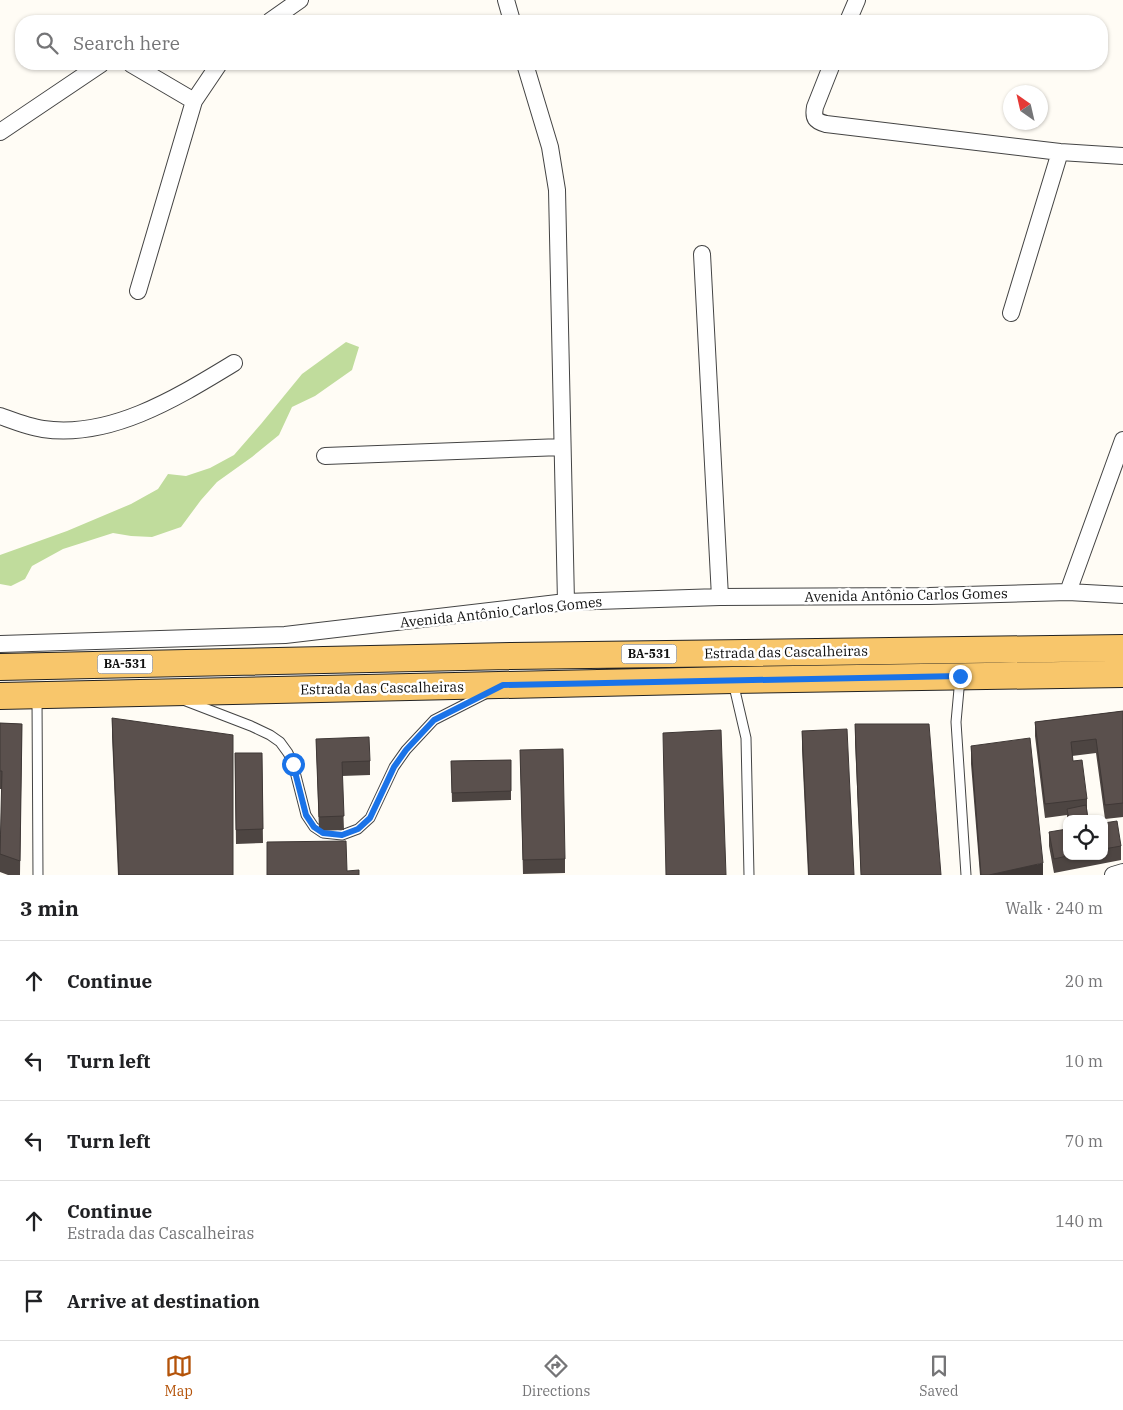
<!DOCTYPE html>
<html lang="en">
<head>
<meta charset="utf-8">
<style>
  body { margin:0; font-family:"IBM Plex Serif",serif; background:#f2f2f2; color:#202124 }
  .controls { position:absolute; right:15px; bottom:15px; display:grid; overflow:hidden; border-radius:10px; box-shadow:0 1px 4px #0004 }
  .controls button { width:45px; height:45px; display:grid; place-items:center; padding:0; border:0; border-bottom:1px solid #e0e0e0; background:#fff; color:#202124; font:25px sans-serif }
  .compass { position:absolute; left:1003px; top:85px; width:45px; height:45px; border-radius:50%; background:#fff; box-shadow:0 1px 4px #0004; rotate:326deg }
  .stop { position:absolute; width:15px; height:15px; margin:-11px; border:4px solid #1a73e8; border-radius:50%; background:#fff }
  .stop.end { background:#1a73e8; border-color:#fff; box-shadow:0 1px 5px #0008 }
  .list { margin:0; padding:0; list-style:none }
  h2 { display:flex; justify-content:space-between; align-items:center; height:65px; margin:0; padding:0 20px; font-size:21px }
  h2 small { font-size:16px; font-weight:400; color:#757577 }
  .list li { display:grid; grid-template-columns:32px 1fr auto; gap:15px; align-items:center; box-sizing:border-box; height:80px; padding:0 20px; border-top:1px solid #e0e0e0 }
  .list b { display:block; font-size:19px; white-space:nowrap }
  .list p { margin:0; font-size:16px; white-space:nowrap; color:#757577 }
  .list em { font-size:16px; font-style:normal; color:#757577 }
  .icon { flex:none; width:28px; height:28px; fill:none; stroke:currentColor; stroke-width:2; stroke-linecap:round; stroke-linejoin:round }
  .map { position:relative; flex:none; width:1123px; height:875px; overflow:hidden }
  .search { position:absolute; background:#fff; box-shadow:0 1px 4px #0004; left:15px; right:15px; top:15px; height:55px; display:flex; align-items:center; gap:12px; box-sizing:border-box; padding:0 18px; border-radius:20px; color:#757577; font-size:19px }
  .sheet { height:465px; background:#fff }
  nav { display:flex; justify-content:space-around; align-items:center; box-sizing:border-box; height:70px; border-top:1px solid #e0e0e0; background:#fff; font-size:14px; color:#757577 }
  nav a { display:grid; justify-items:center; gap:2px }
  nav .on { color:#b45309 }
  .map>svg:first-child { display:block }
</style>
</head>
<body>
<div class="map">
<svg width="1123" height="875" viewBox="0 0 1123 875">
  <rect width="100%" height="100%" fill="#fffcf5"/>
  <path fill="#c0dc9c" d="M346,342L359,347L352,370L315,396L292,407L279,435L252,457L217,482L201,500L181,527L152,537L131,536L113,533L63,549L32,566L25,579L11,586L0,584V555L67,531L131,504L158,489L168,474L186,476L210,468L234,455L261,424L302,374Z"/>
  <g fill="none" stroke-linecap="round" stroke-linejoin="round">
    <defs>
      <path id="service" d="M960,678L956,722L966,875
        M733,682L746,738L749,875
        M37,698L38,875
        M186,701L251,726L270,735L280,742L288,753L293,764L306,815L314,827L323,833L342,835L358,829L370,818L394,767L406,750L434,720L485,694"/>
      <path id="minor" d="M506,0L512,21
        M270,21L300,0
        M848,21L857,0
        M131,64L194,101
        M525,64L550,147L557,190L566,602
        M832,64L815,107C813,118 815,121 826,124L1060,152L1123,156
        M0,132L101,64
        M702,254L720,597
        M138,291L194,101L219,64
        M1011,313L1060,152
        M0,416C14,421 29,427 43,429C111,439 178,397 234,363
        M325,456L562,447
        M1068,592L1123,440
        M0,644L285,635L566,602L720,597L929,596L1068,592L1123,595
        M1113,875L1123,872"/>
      <path id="primary" d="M0,667L511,656L1123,648
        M0,696L733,680L1123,674"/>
    </defs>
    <use href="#service" stroke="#444" stroke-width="11"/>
    <use href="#minor" stroke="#444" stroke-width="18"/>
    <use href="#primary" stroke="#222" stroke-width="28"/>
    <use href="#service" stroke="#fff" stroke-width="9"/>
    <use href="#minor" stroke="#fff" stroke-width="16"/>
    <use href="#primary" stroke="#f8c66b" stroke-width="26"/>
  </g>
  <path fill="#4d4542" d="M1123,711V817L1105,819L1096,753L1072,756L1073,761L1087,799V809L1088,819H1067V815L1045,818L1035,736V722Z
    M112,718L233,875H118L112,736Z
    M0,723L22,724L20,875H8L0,872V835H1L2,789H0Z
    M855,724L941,875H861L855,742Z
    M802,731L854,875H808L802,749Z
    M316,739L370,761V775L342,776L344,830L319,831Z
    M971,746L1043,875H980L971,764Z
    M520,750L565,859V873L523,874Z
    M235,753H262L263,843L236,844Z
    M511,760V800L452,802L451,761Z
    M1104,823L1121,846V860L1054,873L1049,846V832L1067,856H1104Z"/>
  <path fill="#3f3836" d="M1043,863V875H989Z"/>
  <path fill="#5a504d" stroke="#3f3836" d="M1123,711V803L1105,805L1096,739L1071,742L1073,761L1082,760L1087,799L1045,804L1035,722Z
    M112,718L233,735V875H119Z
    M0,723L22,724L20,861L0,854L2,771H0Z
    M855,724H929L941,875H861Z
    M847,729L854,875H809L802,731Z
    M721,730L726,875H666L663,733Z
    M369,737L370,761L342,762L344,816L319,817L316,739Z
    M1030,738L1043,863L989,875H981L971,746Z
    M563,749L565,859L523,860L520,750Z
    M235,753H262L263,829L236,830Z
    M511,760V791L452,793L451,761Z
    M1086,805L1088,819H1069L1067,809Z
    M1117,821L1121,846L1104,849V823Z
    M1067,829V856L1054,859L1049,832Z
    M346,841L347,871L359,870V875H267V842Z"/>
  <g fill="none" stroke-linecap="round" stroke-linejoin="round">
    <path stroke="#1a73e8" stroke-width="6" d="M293,764L306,815L314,827L323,833L342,835L358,829L370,818L394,767L406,750L434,720L503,685L960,676"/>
  </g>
  <g text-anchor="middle" stroke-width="5" stroke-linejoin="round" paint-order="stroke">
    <g fill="#fff" stroke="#585858" stroke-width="1">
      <rect x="621.5" y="644.5" width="55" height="19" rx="4"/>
      <rect x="97.5" y="654.5" width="55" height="19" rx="4"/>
    </g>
    <g font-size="12" font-weight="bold" fill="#111">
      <text x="649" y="658">BA-531</text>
      <text x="125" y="668">BA-531</text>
    </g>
    <g font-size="14" fill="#111" stroke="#fff">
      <text transform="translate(906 595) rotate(-1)" y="5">Avenida Antônio Carlos Gomes</text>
      <text transform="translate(501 612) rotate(-6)" y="5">Avenida Antônio Carlos Gomes</text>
      <text transform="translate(786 652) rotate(-1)" y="5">Estrada das Cascalheiras</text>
      <text transform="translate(382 688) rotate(-1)" y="5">Estrada das Cascalheiras</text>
    </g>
  </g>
</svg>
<div class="controls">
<button><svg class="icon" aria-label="locate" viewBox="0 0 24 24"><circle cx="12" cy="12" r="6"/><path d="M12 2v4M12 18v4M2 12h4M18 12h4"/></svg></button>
</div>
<svg class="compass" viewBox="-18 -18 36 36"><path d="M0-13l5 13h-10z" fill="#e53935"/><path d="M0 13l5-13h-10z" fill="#757577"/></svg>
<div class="stop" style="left:293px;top:764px"></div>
<div class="stop end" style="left:960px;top:676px"></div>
<div class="search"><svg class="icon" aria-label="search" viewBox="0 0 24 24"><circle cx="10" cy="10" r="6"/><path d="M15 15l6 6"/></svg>Search here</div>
</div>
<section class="sheet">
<h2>3 min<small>Walk · 240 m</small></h2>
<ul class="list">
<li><svg class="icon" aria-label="ahead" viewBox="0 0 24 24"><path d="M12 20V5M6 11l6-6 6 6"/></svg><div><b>Continue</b></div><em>20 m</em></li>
<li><svg class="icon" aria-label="left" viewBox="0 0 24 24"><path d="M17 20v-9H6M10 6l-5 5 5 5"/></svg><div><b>Turn left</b></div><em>10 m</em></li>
<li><svg class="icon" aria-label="left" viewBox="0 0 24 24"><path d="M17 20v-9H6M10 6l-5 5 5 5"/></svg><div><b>Turn left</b></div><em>70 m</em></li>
<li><svg class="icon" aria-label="ahead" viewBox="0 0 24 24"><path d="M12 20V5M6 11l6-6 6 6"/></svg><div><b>Continue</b><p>Estrada das Cascalheiras</p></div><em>140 m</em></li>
<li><svg class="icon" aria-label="arrive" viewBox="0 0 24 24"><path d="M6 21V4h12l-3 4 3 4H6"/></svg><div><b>Arrive at destination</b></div></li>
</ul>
</section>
<nav>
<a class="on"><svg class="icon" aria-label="map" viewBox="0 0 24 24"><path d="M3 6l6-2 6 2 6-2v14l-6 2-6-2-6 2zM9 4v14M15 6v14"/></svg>Map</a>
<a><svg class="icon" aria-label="directions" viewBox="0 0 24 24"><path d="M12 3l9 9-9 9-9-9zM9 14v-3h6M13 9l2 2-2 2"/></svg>Directions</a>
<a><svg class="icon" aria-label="saved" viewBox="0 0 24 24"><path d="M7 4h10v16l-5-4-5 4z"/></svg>Saved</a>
</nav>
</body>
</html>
